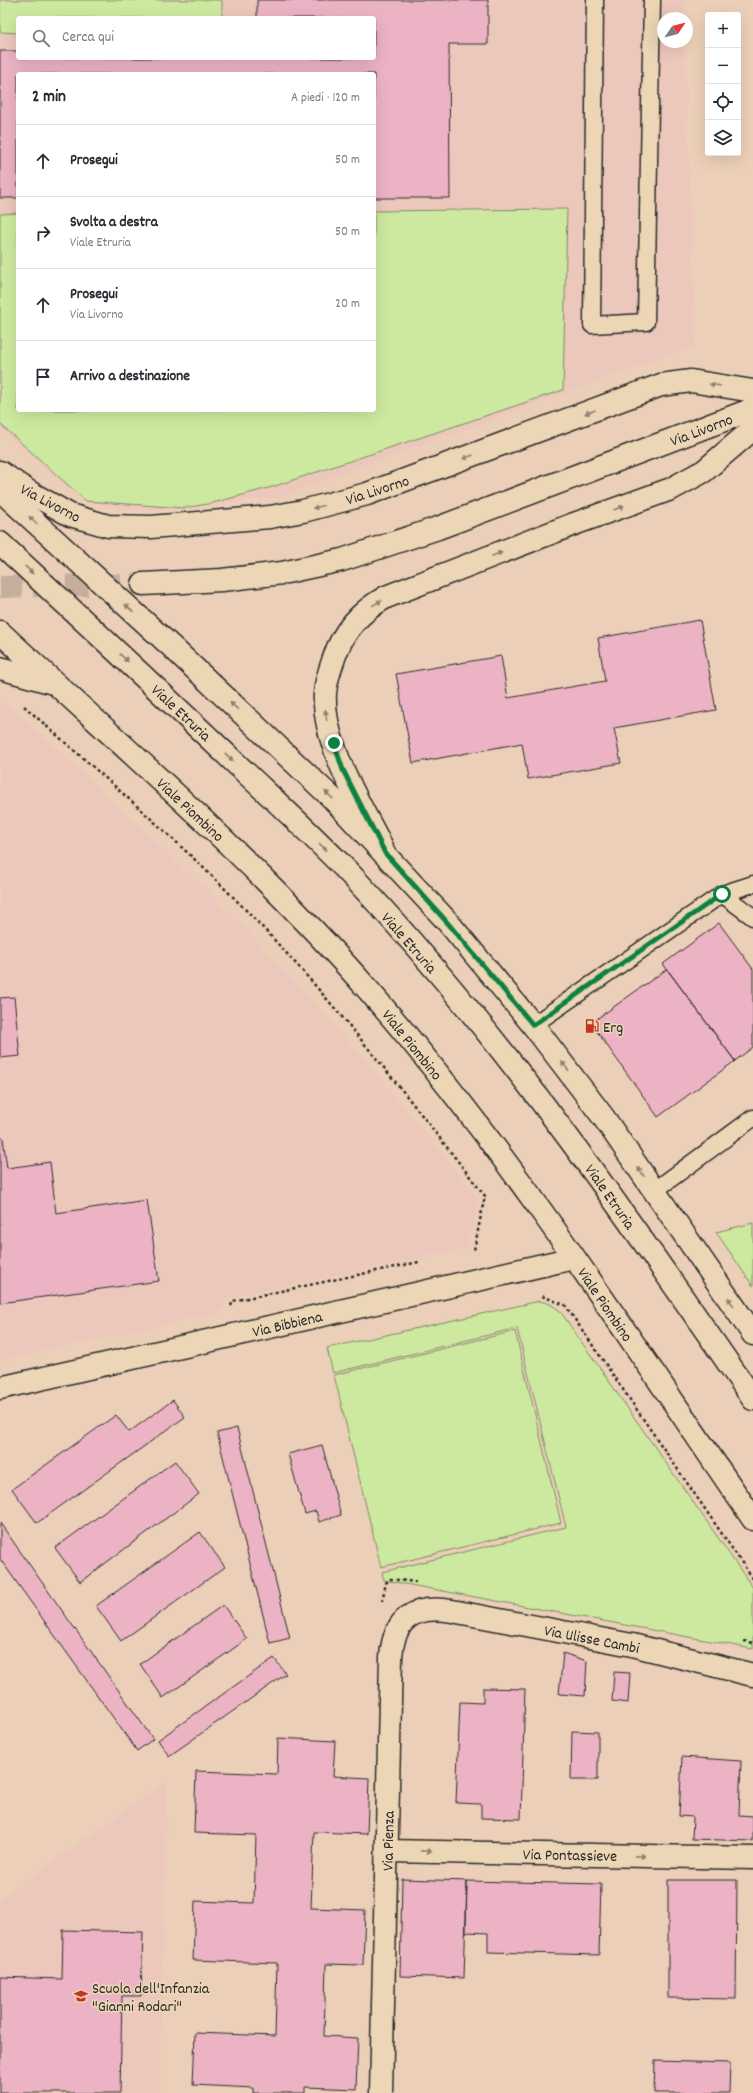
<!DOCTYPE html>
<html lang="it">
<head>
<meta charset="utf-8">
<style>
  body { margin:0; font-family:Dekko,sans-serif; background:#f2f2f3; color:#2b2b33 }
  .controls { position:absolute; right:12px; top:12px; display:grid; overflow:hidden; border-radius:4px; box-shadow:0 4px 16px #0002 }
  .controls button { width:36px; height:36px; display:grid; place-items:center; padding:0; border:0; border-bottom:1px solid #e1e1e2; background:#fff; color:#2b2b33; font:20px sans-serif }
  .compass { position:absolute; left:657px; top:12px; width:36px; height:36px; border-radius:50%; background:#fff; box-shadow:0 4px 16px #0002; rotate:55deg }
  .stop { position:absolute; width:12px; height:12px; margin:-9px; border:3px solid #0b8043; border-radius:50%; background:#fff }
  .stop.end { background:#0b8043; border-color:#fff; box-shadow:0 1px 4px #0008 }
  .list { margin:0; padding:0; list-style:none }
  h2 { display:flex; justify-content:space-between; align-items:center; height:52px; margin:0; padding:0 16px; font-size:17px }
  h2 small { font-size:13px; font-weight:400; color:#7c7c81 }
  .list li { display:grid; grid-template-columns:26px 1fr auto; gap:12px; align-items:center; box-sizing:border-box; height:72px; padding:0 16px; border-top:1px solid #e1e1e2 }
  .list b { display:block; font-size:15px; white-space:nowrap }
  .list p { margin:0; font-size:13px; white-space:nowrap; color:#7c7c81 }
  .list em { font-size:13px; font-style:normal; color:#7c7c81 }
  .icon { flex:none; width:22px; height:22px; fill:none; stroke:currentColor; stroke-width:2; stroke-linecap:round; stroke-linejoin:round }
  .map { position:relative; flex:none; width:753px; height:2093px; overflow:hidden }
  .search { position:absolute; background:#fff; box-shadow:0 4px 16px #0002; left:16px; top:16px; width:360px; height:44px; display:flex; align-items:center; gap:10px; box-sizing:border-box; padding:0 14px; border-radius:4px; color:#7c7c81; font-size:15px }
  .panel { position:absolute; background:#fff; box-shadow:0 4px 16px #0002; left:16px; top:72px; width:360px; height:340px; border-radius:4px }
  .map>svg:first-child { display:block }
</style>
</head>
<body>
<div class="map">
<svg width="753" height="2093" viewBox="0 0 753 2093">
  <rect width="100%" height="100%" fill="#eccfb8"/>
  <filter id="ink" filterUnits="userSpaceOnUse"><feTurbulence type="fractalNoise" baseFrequency=".025" numOctaves="2"/><feDisplacementMap in="SourceGraphic" scale="8" xChannelSelector="R" yChannelSelector="G"/><feConvolveMatrix kernelMatrix="1 2 1 2 8 2 1 2 1" color-interpolation-filters="sRGB"/></filter>
  <g filter="url(#ink)">
    <path fill="#ecc7bc" fill-rule="evenodd" d="M0,0H683L684,18H663V42H685L695,345L277,498L213,503L177,509L139,510L108,507L76,496L0,428ZM18,18H374V58H18ZM18,74H374V410H18Z
      M0,701L18,714L88,777L225,908L299,986L371,1067L479,1199L467,1248L226,1298L223,1311L0,1361Z
      M167,1781L159,2093H0V1899Z"/>
    <path fill="#cde99f" stroke="#7c8a65" d="M0,0H222V18H18V33L0,32Z
      M567,209L563,390L272,487L213,503L184,508L86,501L0,424V214L18,213V410H374V211Z
      M753,1223V1286L716,1232Z
      M540,1301L550,1304L560,1311L753,1588V1649L384,1580L382,1572L566,1527L517,1328L333,1373L327,1348Z
      M515,1331L561,1523L381,1567L334,1375Z"/>
    <path fill="#ecb3c4" stroke="#2b2b2b" d="M257,0H488V44H449L450,198H374V74H18V198H0V51H18V58H374V18H257Z
      M700,620L716,710L614,728L621,763L528,779L522,743L413,763L396,674L501,656L508,698L605,681L598,638Z
      M719,923L753,969V1047L735,1061L663,964Z
      M667,969L735,1061L658,1117L591,1023Z
      M14,997L20,1056L0,1058V998Z
      M0,1138H3L7,1168L50,1162L56,1213L147,1200L159,1281L0,1303Z
      M173,1400L185,1417L37,1523L12,1489L116,1415L129,1432Z
      M237,1428L290,1638L270,1643L217,1433Z
      M322,1445L341,1515L319,1522L316,1511L305,1514L288,1454Z
      M175,1461L199,1494L80,1582L55,1548Z
      M0,1523L153,1739L137,1751L0,1559Z
      M200,1532L225,1567L121,1641L96,1606Z
      M223,1605L247,1639L163,1698L140,1664Z
      M563,1653L587,1661L585,1696L559,1694Z
      M274,1658L286,1674L169,1756L158,1740Z
      M614,1672L630,1673L628,1703L612,1701Z
      M483,1688L525,1689L521,1819L481,1818V1804L456,1803L460,1702L483,1703Z
      M572,1731L598,1732V1780H571Z
      M278,1738L335,1741L333,1776L369,1778L367,1834L314,1832L311,1908L365,1910L363,1965L326,1964L324,2036L358,2038L356,2089L305,2087V2093H253V2088L193,2085L195,2033L275,2036L277,1963L193,1960L195,1901L254,1903L256,1835L194,1833L196,1771L277,1774Z
      M682,1757L741,1761L739,1815L753,1816V1841L692,1839L693,1817L679,1816Z
      M402,1879L467,1881L464,1978L400,1976Z
      M668,1880H737L736,1999L668,1998Z
      M467,1881L601,1884L599,1955L488,1952V1933L466,1932Z
      M63,1930L143,1932L141,1996H122L120,2093H0V1977L62,1979Z
      M655,2061L730,2063L729,2093H654Z"/>
    <g fill="none" stroke-linecap="round" stroke-linejoin="round">
      <path stroke="#c5ae9c" stroke-width="22" stroke-dasharray="22 11" stroke-linecap="butt" d="M0,587L143,584"/>
      <defs>
        <path id="service" d="M595,0L592,325L646,322L652,0
          M722,894L753,884
          M533,1025L722,894L753,917
          M654,1191L753,1118"/>
        <path id="minor" d="M0,1388L574,1258
          M387,1851L753,1858
          M381,2093L391,1657C394,1617 415,1605 452,1611L632,1645L753,1675"/>
        <path id="tertiary" d="M0,472L31,493L70,515L108,526L151,527L270,517L303,511L367,494L661,385L691,381L753,391
          M143,584L222,580L282,573L342,560L438,528L753,409
          M0,632C126,750 257,862 370,992C513,1156 630,1340 753,1519
          M0,668L53,683
          M382,847C360,804 322,743 325,693C326,681 330,669 334,658C343,630 361,611 386,597L574,524L671,489L704,471L753,429"/>
        <path id="primary" d="M0,490L173,648L332,798L447,921L533,1025L604,1118L753,1334
          M0,543C83,620 166,697 248,775C284,809 321,843 355,879C505,1039 629,1219 753,1399"/>
      </defs>
      <use href="#service" stroke="#2b2b2b" stroke-width="19"/>
      <use href="#minor" stroke="#2b2b2b" stroke-width="25"/>
      <use href="#tertiary" stroke="#2b2b2b" stroke-width="25"/>
      <use href="#primary" stroke="#2b2b2b" stroke-width="25"/>
      <path stroke="#2b2b2b" stroke-width="2.5" stroke-dasharray="3 3" stroke-linecap="butt" d="M24,706C106,779 190,850 265,930C344,1014 414,1105 485,1196L474,1250H472
        M542,1296L565,1305L753,1579
        M231,1306L233,1301L419,1262
        M382,1601L386,1583L390,1579L416,1582
        M744,1641L753,1643"/>
      <use href="#service" stroke="#ecd6b5" stroke-width="16"/>
      <use href="#minor" stroke="#ecd6b5" stroke-width="22"/>
      <use href="#tertiary" stroke="#ecd6b5" stroke-width="22"/>
      <use href="#primary" stroke="#ecd6b5" stroke-width="22"/>
    </g>
    <defs><path id="oneway-solid" d="M-6-.8H1V-3.2L6.5 0L1 3.2V.8H-6Z"/></defs>
    <g fill="#8c8070">
      <use href="#oneway-solid" transform="translate(715 385) rotate(-171)"/>
      <use href="#oneway-solid" transform="translate(590 412) rotate(160)"/>
      <use href="#oneway-solid" transform="translate(468 457) rotate(160)"/>
      <use href="#oneway-solid" transform="translate(318 507) rotate(165)"/>
      <use href="#oneway-solid" transform="translate(619 508) rotate(-20)"/>
      <use href="#oneway-solid" transform="translate(33 520) rotate(-138)"/>
      <use href="#oneway-solid" transform="translate(497 554) rotate(-21)"/>
      <use href="#oneway-solid" transform="translate(29 570) rotate(43)"/>
      <use href="#oneway-solid" transform="translate(377 603) rotate(-29)"/>
      <use href="#oneway-solid" transform="translate(129 608) rotate(-138)"/>
      <use href="#oneway-solid" transform="translate(124 658) rotate(43)"/>
      <use href="#oneway-solid" transform="translate(234 706) rotate(-137)"/>
      <use href="#oneway-solid" transform="translate(326 715) rotate(-97)"/>
      <use href="#oneway-solid" transform="translate(229 757) rotate(44)"/>
      <use href="#oneway-solid" transform="translate(329 795) rotate(-136)"/>
      <use href="#oneway-solid" transform="translate(323 847) rotate(44)"/>
      <use href="#oneway-solid" transform="translate(565 1066) rotate(-128)"/>
      <use href="#oneway-solid" transform="translate(641 1172) rotate(-125)"/>
      <use href="#oneway-solid" transform="translate(731 1302) rotate(-125)"/>
      <use href="#oneway-solid" transform="translate(426 1851) rotate(1)"/>
      <use href="#oneway-solid" transform="translate(640 1856) rotate(1)"/>
    </g>
  </g>
  <g fill="none" stroke-linecap="round" stroke-linejoin="round" filter="url(#ink)">
    <path stroke="#0b8043" stroke-width="5" d="M334,743L343,770L385,853L446,921L533,1025L722,894"/>
  </g>
  <defs>
    <symbol id="fuel-bare" viewBox="-9 -9 18 18"><path d="M-5.5-6h7V0h2V4h1.3V-2.5L3-4.5l.8-.8L6-3V5H2.5V1h-1V6h-7ZM-4.2-4.7v3.2H.2V-4.7Z" fill="#c8321e" stroke="#ecd6b5" stroke-width="2.5" paint-order="stroke"/></symbol>
    <symbol id="school-bare" viewBox="-9 -9 18 18"><path d="M0-5L7-2L0 1L-7-2ZM-4 1L0 2.5L4 1V4Q0 6-4 4Z" fill="#c8321e" stroke="#ecd6b5" stroke-width="2.5" paint-order="stroke"/></symbol>
  </defs>
  <g fill-rule="evenodd">
    <use href="#fuel-bare" x="582" y="1016" width="20" height="20"/>
    <use href="#school-bare" x="71" y="1986" width="20" height="20"/>
  </g>
  <g text-anchor="middle" stroke-width="3" stroke-linejoin="round" paint-order="stroke">
    <g font-size="16" fill="#2b2b2b" stroke="#ecd6b5">
      <text transform="translate(701 429) rotate(-21)" y="6">Via Livorno</text>
      <text transform="translate(377 489) rotate(-18)" y="6">Via Livorno</text>
      <text transform="translate(51 502) rotate(28)" y="6">Via Livorno</text>
      <text transform="translate(182 712) rotate(43)" y="6">Viale Etruria</text>
      <text transform="translate(191 809) rotate(43)" y="6">Viale Piombino</text>
      <text transform="translate(410 942) rotate(49)" y="6">Viale Etruria</text>
      <text transform="translate(413 1044) rotate(51)" y="6">Viale Piombino</text>
      <text transform="translate(611 1196) rotate(55)" y="6">Viale Etruria</text>
      <text transform="translate(606 1304) rotate(56)" y="6">Viale Piombino</text>
      <text transform="translate(287 1323) rotate(-13)" y="6">Via Bibbiena</text>
      <text transform="translate(592 1638) rotate(11)" y="6">Via Ulisse Cambi</text>
      <text transform="translate(387 1841) rotate(-89)" y="6">Via Pienza</text>
      <text transform="translate(570 1854) rotate(1)" y="6">Via Pontassieve</text>
    </g>
    <g font-size="16" fill="#2b2b2b" stroke="#ecd6b5" text-anchor="start">
      <text x="603" y="1032">Erg</text>
      <text x="92" y="1993">Scuola dell'Infanzia<tspan x="92" dy="18">"Gianni Rodari"</tspan></text>
    </g>
  </g>
</svg>
<div class="controls">
<button>+</button>
<button>−</button>
<button><svg class="icon" aria-label="locate" viewBox="0 0 24 24"><circle cx="12" cy="12" r="6"/><path d="M12 2v4M12 18v4M2 12h4M18 12h4"/></svg></button>
<button><svg class="icon" aria-label="layers" viewBox="0 0 24 24"><path d="M12 4l9 5-9 5-9-5zM3 14l9 5 9-5"/></svg></button>
</div>
<svg class="compass" viewBox="-18 -18 36 36"><path d="M0-13l5 13h-10z" fill="#e53935"/><path d="M0 13l5-13h-10z" fill="#7c7c81"/></svg>
<div class="stop" style="left:722px;top:894px"></div>
<div class="stop end" style="left:334px;top:743px"></div>
<div class="search"><svg class="icon" aria-label="search" viewBox="0 0 24 24"><circle cx="10" cy="10" r="6"/><path d="M15 15l6 6"/></svg>Cerca qui</div>
<section class="panel">
<h2>2 min<small>A piedi · 120 m</small></h2>
<ul class="list">
<li><svg class="icon" aria-label="ahead" viewBox="0 0 24 24"><path d="M12 20V5M6 11l6-6 6 6"/></svg><div><b>Prosegui</b></div><em>50 m</em></li>
<li><svg class="icon" aria-label="right" viewBox="0 0 24 24"><path d="M7 20v-9h11M14 6l5 5-5 5"/></svg><div><b>Svolta a destra</b><p>Viale Etruria</p></div><em>50 m</em></li>
<li><svg class="icon" aria-label="ahead" viewBox="0 0 24 24"><path d="M12 20V5M6 11l6-6 6 6"/></svg><div><b>Prosegui</b><p>Via Livorno</p></div><em>20 m</em></li>
<li><svg class="icon" aria-label="arrive" viewBox="0 0 24 24"><path d="M6 21V4h12l-3 4 3 4H6"/></svg><div><b>Arrivo a destinazione</b></div></li>
</ul>
</section>
</div>
</body>
</html>
